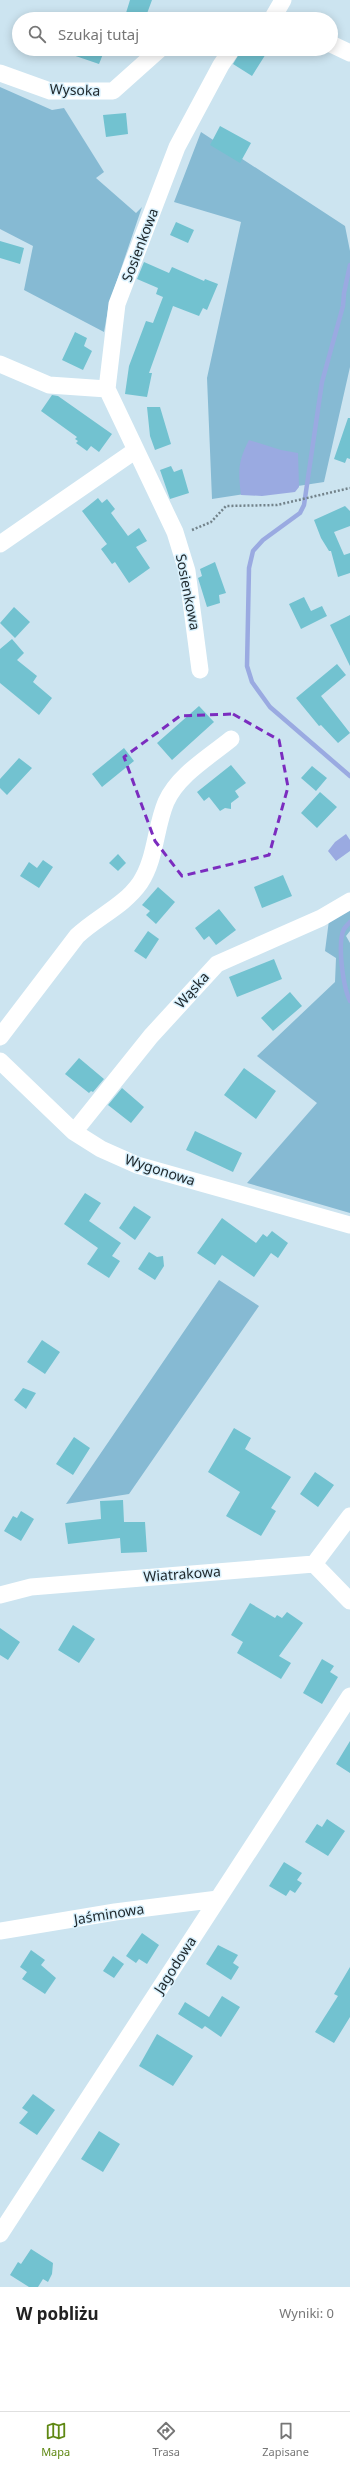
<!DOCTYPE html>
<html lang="pl">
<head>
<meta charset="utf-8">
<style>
  body { margin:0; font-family:"Noto Sans",sans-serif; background:#f6f6f6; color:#222 }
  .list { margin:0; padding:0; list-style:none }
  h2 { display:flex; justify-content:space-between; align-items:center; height:52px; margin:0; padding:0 16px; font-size:17px }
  h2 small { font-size:13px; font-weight:400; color:#767676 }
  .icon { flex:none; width:22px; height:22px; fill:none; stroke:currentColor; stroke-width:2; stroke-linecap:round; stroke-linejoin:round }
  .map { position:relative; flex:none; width:350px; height:2287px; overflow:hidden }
  .search { position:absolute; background:#fff; box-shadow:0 2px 10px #0003; left:12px; right:12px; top:12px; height:44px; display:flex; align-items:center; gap:10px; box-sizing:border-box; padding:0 14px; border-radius:22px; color:#767676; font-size:15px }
  .sheet { height:124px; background:#fff }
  nav { display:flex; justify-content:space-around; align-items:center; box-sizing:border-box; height:56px; border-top:1px solid #e0e0e0; background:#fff; font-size:11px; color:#767676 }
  nav a { display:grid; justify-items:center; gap:2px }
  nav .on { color:#5f8813 }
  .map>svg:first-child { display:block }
</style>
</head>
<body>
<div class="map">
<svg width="350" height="2287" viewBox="0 0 350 2287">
  <rect width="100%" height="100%" fill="#cce4f0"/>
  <path fill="#86bad3" d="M0,87L52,110L64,108L104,172L96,178L136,213L142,207L109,304L104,332L24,290L33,246L0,229Z
    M201,132L345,226L350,251V367L324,482L212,499L207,378L241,222L174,202Z
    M350,905V931L346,936L350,943V1213L247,1183L317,1103L257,1056L335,982L336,958L325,951L329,920Z
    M219,1280L259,1306L129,1494L66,1504Z"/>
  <path fill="#9aaae1" d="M249,440L281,450L298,453L299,487L295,492L262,496L241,495C238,471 238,461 249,440Z
    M346,834L350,840V851L336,861L328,851L335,842Z"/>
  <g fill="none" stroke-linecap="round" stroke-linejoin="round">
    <path stroke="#9aaae1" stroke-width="4.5" d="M350,265L344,293L343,306L322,382L304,505L300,513L263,540L253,551L249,568L247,666L252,682L270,707L350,776
      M350,922C348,924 345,927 344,929C337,943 343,987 350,1001"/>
  </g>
  <path fill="#72c2d0" d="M130,0H152L145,19H129L131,15L126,13Z
    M61,49H105L99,64L61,51Z
    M242,49H269L252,76L233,64Z
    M126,113L128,134L106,137L103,115Z
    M220,126L251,143L240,163L210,145Z
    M176,222L194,230L188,243L170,235Z
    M0,241L24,248L20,264L0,258Z
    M144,262L169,273L172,267L204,281L205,279L218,284L207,310L203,308L199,316L173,306L149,373H152L147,397L125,394L129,366L146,321L153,323L163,297L156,294L158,288L137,279Z
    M75,332L87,338L84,346L92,351L83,370L62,360Z
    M52,395L58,396L112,434L99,452L91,446L87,451L76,443L78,441L75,439L77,437L41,411Z
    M147,407H160L171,444L155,450L150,436Z
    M348,418H350V459L347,458L345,463L334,459Z
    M171,466L174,472L182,469L189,493L170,499L160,470Z
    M98,498L102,503L107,499L115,509L111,513L128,536L139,528L147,541L136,547L150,568L129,583L115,562L112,564L101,549L107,544L82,511Z
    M345,506L350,511V526L334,532L344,555L350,553V573L338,577L331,551H329L321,538L314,520Z
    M215,562L226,593L219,595L220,603L207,607L198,578L202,576L200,569Z
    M304,597L311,611L322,606L327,616L301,629L289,604Z
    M14,607L30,622L15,638L0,623Z
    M350,615V666L330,625Z
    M12,639L24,653L17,660L37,676L33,682L52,698L39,715L0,683V649Z
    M337,664L346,675L321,696L350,733L338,743L321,725L319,726L296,698Z
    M199,706L214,722L172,760L157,743Z
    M124,748L134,761L102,787L92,774Z
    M19,758L32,768L7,795L0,788V779Z
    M231,765L246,783L235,791L239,797L231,803V809L225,808L220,811L209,797L204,801L197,792Z
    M312,766L327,778L316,791L301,778Z
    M320,792L337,807L317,828L301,813Z
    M118,854L126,863L118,871L109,863Z
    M43,860L53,867L39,888L20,876L29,862L37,868Z
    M283,875L292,896L262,908L254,887Z
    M158,887L175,902L156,924L146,915L150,911L142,905Z
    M219,909L236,930L216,945L209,936L204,940L195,928Z
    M148,931L159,939L146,959L134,951Z
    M274,959L282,979L237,997L229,977Z
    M290,992L302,1006L273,1031L261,1018Z
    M79,1058L104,1079L93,1092L91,1091L89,1093L65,1074Z
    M244,1068L276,1091L256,1119L224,1095Z
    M122,1088L144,1107L131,1123L108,1105Z
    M195,1131L242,1153L233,1172L186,1150Z
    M85,1193L101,1203L89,1221L121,1243L112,1256L120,1261L109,1278L87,1264L98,1248L64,1224Z
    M134,1206L151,1217L135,1240L119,1228Z
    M222,1218L256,1243L263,1234L267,1237L272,1231L288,1243L278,1258L271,1253L254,1277L222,1255L215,1265L197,1253Z
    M149,1252L157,1257L163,1256L164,1266L155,1280L138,1269Z
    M42,1340L60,1352L45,1374L27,1362Z
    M23,1388L36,1393L26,1409L14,1400Z
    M234,1428L251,1438L245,1449L291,1477L271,1508L276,1511L261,1536L226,1516L240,1492L208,1472Z
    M74,1437L90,1448L73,1475L56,1464Z
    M315,1472L334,1485L318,1507L300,1494Z
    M123,1500L124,1522H145L147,1552L121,1553L120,1538L68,1544L65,1523L101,1519L100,1501Z
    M21,1511L34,1519L21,1541L4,1531L13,1516L17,1518Z
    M250,1603L275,1618L277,1615L282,1618L287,1612L303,1623L279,1656L291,1663L281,1679L237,1653L243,1642L231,1635Z
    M73,1625L95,1639L79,1663L58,1650Z
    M0,1628L20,1642L8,1660L0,1655Z
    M322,1659L334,1666L330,1672L338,1677L322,1704L303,1693Z
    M350,1741V1773L336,1764Z
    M327,1819L345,1831L328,1856L305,1842L317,1824L322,1827Z
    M284,1862L302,1873L297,1880L302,1883L295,1893L290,1890L286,1896L269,1886Z
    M142,1933L159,1945L147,1964L139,1959L136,1963L126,1956Z
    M218,1945L238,1955L233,1963L239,1967L231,1980L206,1964Z
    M31,1950L45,1960L41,1965L56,1978L45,1994L22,1979L27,1972L20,1967Z
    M113,1956L124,1964L114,1978L103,1971Z
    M350,1967V2017L334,2043L315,2032L338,1996L334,1994Z
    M222,1996L240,2007L221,2037L205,2026L202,2029L178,2014L185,2002L209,2017Z
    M157,2034L193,2056L173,2086L139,2066Z
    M33,2094L55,2110L37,2135L19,2123L28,2112L22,2108Z
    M99,2131L120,2144L103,2172L81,2159Z
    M31,2249L53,2263L52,2274L48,2282L43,2279L38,2287H29L10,2275L18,2262L21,2264Z"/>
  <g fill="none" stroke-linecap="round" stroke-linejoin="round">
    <path stroke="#72828a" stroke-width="2.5" stroke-dasharray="2 2" stroke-linecap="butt" d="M192,530L211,522L226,506L277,505L350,488"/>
    <path stroke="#fff" stroke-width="17" d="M272,19L283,0
      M331,44L350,53
      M0,73L50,91H113L160,49
      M0,364L49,385L107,389
      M136,450L175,532L187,571L200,670
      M0,544L136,450L107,389L117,304L177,147L221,65L232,49
      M0,1037L77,936C97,917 124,906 140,883C156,859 155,828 166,802C178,775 209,757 231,739
      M0,1061L74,1132L101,1149L137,1165L350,1225
      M74,1132L151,1036L217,964L321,918L350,901
      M314,1564L350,1516
      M0,1595L31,1587L314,1564L350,1601
      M0,1931L115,1912L218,1899
      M0,2234L350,1696"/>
  </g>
  <path fill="none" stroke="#7b2cbf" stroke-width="3" stroke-dasharray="8 5" stroke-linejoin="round" d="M233,714L279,740L288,787L269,855L182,876L155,841L124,757L180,716Z"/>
  <g text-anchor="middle" stroke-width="3" stroke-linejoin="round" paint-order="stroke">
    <g font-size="14" fill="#20292d" stroke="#d9f1fd">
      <text transform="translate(75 90) rotate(2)" y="5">Wysoka</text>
      <text transform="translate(140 245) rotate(-69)" y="5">Sosienkowa</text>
      <text transform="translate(188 592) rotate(79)" y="5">Sosienkowa</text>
      <text transform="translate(192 990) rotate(-48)" y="5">Wąska</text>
      <text transform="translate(160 1170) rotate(18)" y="5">Wygonowa</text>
      <text transform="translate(182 1574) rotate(-4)" y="5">Wiatrakowa</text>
      <text transform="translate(109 1914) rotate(-9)" y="5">Jaśminowa</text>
      <text transform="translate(175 1965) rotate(-57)" y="5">Jagodowa</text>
    </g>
  </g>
</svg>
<div class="search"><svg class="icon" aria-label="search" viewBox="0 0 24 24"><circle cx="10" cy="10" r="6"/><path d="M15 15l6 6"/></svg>Szukaj tutaj</div>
</div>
<section class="sheet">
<h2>W pobliżu<small>Wyniki: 0</small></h2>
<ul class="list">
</ul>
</section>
<nav>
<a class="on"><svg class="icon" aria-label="map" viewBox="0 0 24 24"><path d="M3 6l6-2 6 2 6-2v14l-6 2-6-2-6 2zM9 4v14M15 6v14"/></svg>Mapa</a>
<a><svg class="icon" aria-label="directions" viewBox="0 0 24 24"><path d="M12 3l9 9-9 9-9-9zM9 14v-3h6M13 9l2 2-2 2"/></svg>Trasa</a>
<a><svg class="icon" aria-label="saved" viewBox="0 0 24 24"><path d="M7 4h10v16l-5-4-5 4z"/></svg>Zapisane</a>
</nav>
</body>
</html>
